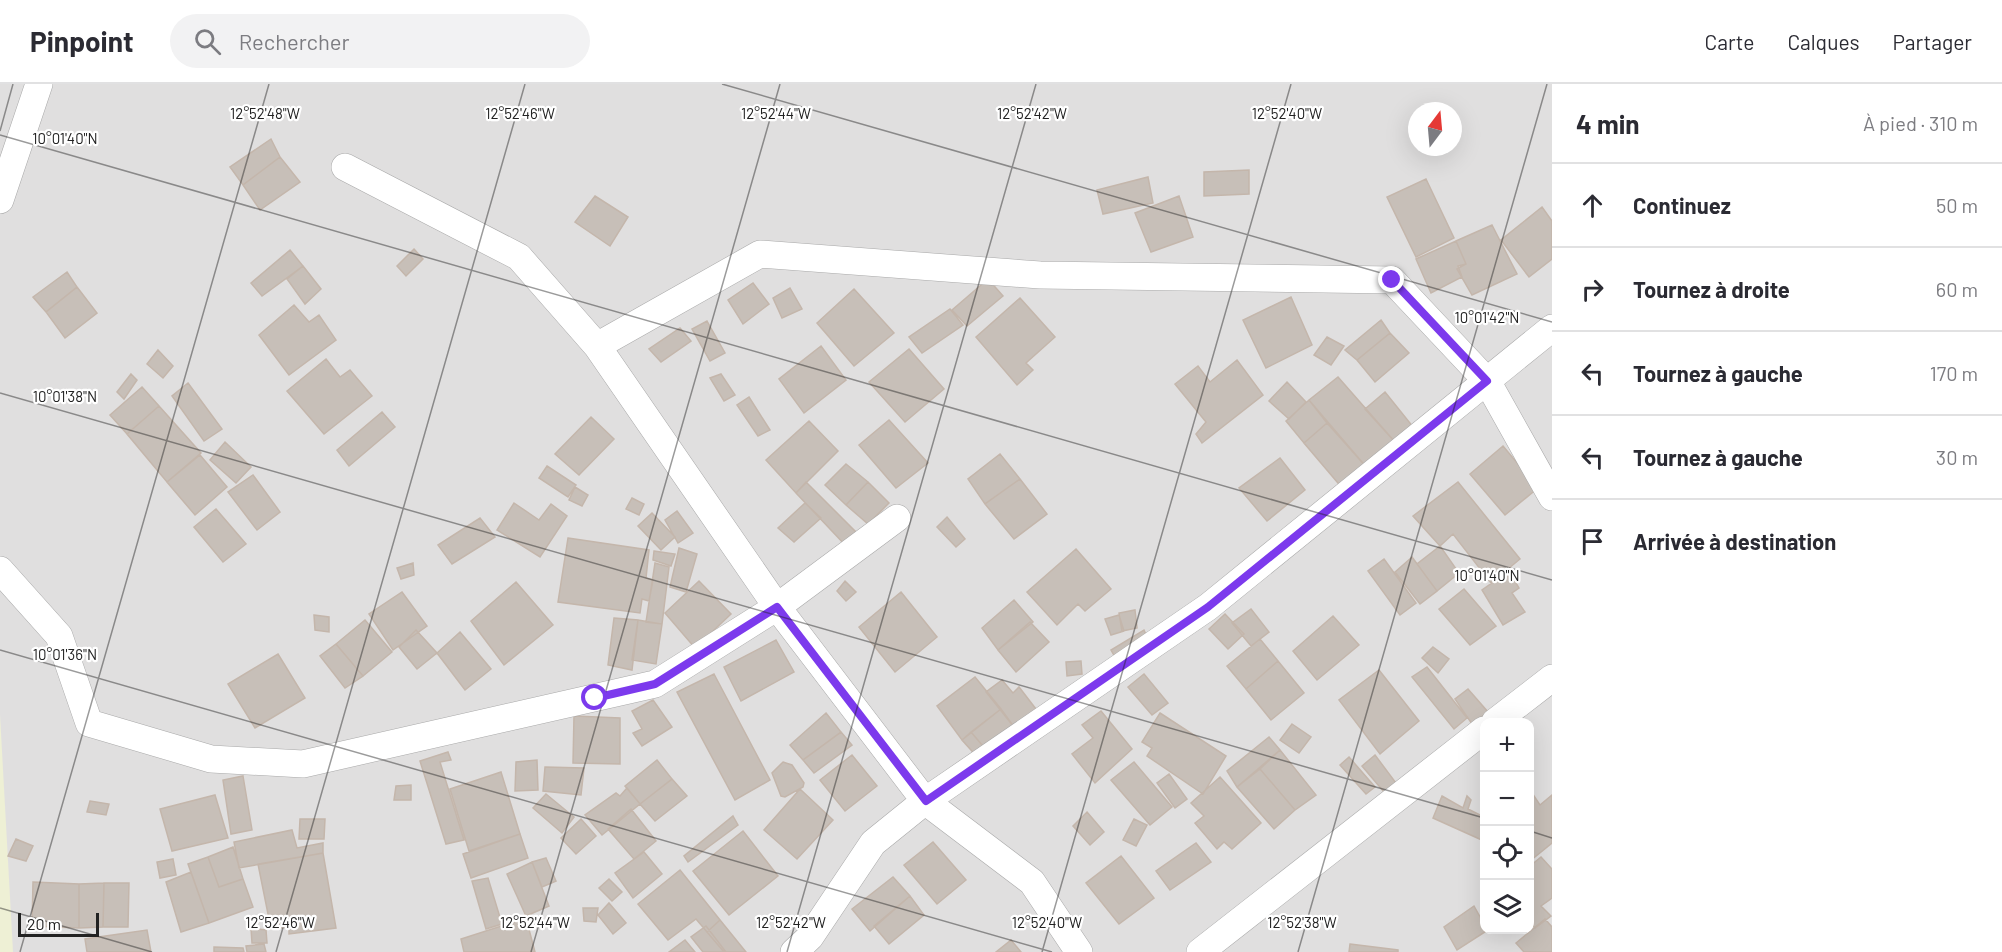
<!DOCTYPE html>
<html lang="fr">
<head>
<meta charset="utf-8">
<style>
  body { margin:0; font-family:Barlow,sans-serif; background:#f2f2f3; color:#2b2b33 }
  .controls { position:absolute; right:18px; bottom:18px; display:grid; overflow:hidden; border-radius:12px; box-shadow:0 6px 24px #0002 }
  .controls button { width:54px; height:54px; display:grid; place-items:center; padding:0; border:0; border-bottom:2px solid #e1e1e2; background:#fff; color:#2b2b33; font:30px sans-serif }
  .compass { position:absolute; left:1408px; top:18px; width:54px; height:54px; border-radius:50%; background:#fff; box-shadow:0 6px 24px #0002; rotate:16deg }
  .scale { position:absolute; left:18px; bottom:15px; width:81px; box-sizing:border-box; padding-left:6px; border:3px solid #222; border-top:0; font-size:16px; line-height:21px; white-space:nowrap; color:#222; -webkit-text-stroke:4px #fff; paint-order:stroke }
  .stop { position:absolute; width:18px; height:18px; margin:-14px; border:4px solid #7c3aed; border-radius:50%; background:#fff }
  .stop.end { background:#7c3aed; border-color:#fff; box-shadow:0 2px 6px #0008 }
  .list { margin:0; padding:0; list-style:none }
  h2 { display:flex; justify-content:space-between; align-items:center; height:78px; margin:0; padding:0 24px; font-size:26px }
  h2 small { font-size:20px; font-weight:400; color:#7c7c81 }
  .list li { display:grid; grid-template-columns:39px 1fr auto; gap:18px; align-items:center; box-sizing:border-box; height:84px; padding:0 24px; border-top:2px solid #e1e1e2 }
  .list b { display:block; font-size:22px; white-space:nowrap }
  .list em { font-size:20px; font-style:normal; color:#7c7c81 }
  .icon { flex:none; width:33px; height:33px; fill:none; stroke:currentColor; stroke-width:2; stroke-linecap:round; stroke-linejoin:round }
  .map { position:relative; flex:none; width:1552px; height:868px; overflow:hidden }
  header { display:flex; align-items:center; gap:36px; box-sizing:border-box; height:84px; padding:0 30px; background:#fff; border-bottom:2px solid #e1e1e2 }
  header strong { font-size:28px }
  nav { display:flex; gap:33px; margin-inline-start:auto; font-size:21px }
  .search { width:420px; height:54px; background:#f2f2f3; display:flex; align-items:center; gap:15px; box-sizing:border-box; padding:0 21px; border-radius:33px; color:#7c7c81; font-size:22px }
  main { display:flex }
  aside { flex:1; background:#fff }
  .map>svg:first-child { display:block }
</style>
</head>
<body>
<header>
<strong>Pinpoint</strong>
<div class="search"><svg class="icon" aria-label="search" viewBox="0 0 24 24"><circle cx="10" cy="10" r="6"/><path d="M15 15l6 6"/></svg>Rechercher</div>
<nav><a>Carte</a><a>Calques</a><a>Partager</a></nav>
</header>
<main>
<div class="map">
<svg width="1552" height="868" viewBox="0 0 1552 868">
  <rect width="100%" height="100%" fill="#f2efe9"/>
  <path fill="#e0dfdf" fill-rule="evenodd" d="M0,0H1552V868H0ZM1417,27H1453V63H1417ZM1484,638H1530V846H1484Z"/>
  <path fill="#eef0d5" d="M0,631L13,868H0Z"/>
  <path fill="#c7bfb8" stroke="#c4b6ab" stroke-width="1.5" d="M271,55L280,73L243,101L230,83Z
    M280,73L300,98L260,126L243,101Z
    M1249,86V110L1204,112V88Z
    M1148,93L1153,119L1103,130L1097,106Z
    M1426,95L1454,154L1416,173L1387,113Z
    M595,112L628,133L610,162L575,138Z
    M1179,112L1193,153L1151,168L1135,129Z
    M1542,123L1552,137V175L1529,193L1501,156Z
    M1492,141L1517,190L1472,211L1457,185L1466,180L1456,157Z
    M1456,157L1466,180L1458,182L1462,193L1431,209L1416,175Z
    M414,165L423,175L406,192L397,182Z
    M290,166L303,182L262,212L251,199Z
    M303,182L321,205L305,220L287,195Z
    M67,188L77,203L46,228L33,213Z
    M988,195L1003,212L967,242L952,226Z
    M753,199L769,220L743,240L728,216Z
    M77,203L97,229L65,254L46,228Z
    M790,204L802,225L782,234L773,214Z
    M854,205L894,249L854,282L817,239Z
    M1291,213L1312,261L1266,284L1243,236Z
    M1020,214L1055,253L1026,279L1033,286L1017,301L976,253Z
    M294,221L309,238L319,231L336,256L289,291L259,251Z
    M950,225L963,241L922,269L909,253Z
    M1381,236L1390,249L1357,276L1345,266Z
    M707,237L725,269L710,277L692,245Z
    M680,244L691,257L661,278L649,265Z
    M1390,249L1409,269L1375,298L1357,276Z
    M1327,253L1344,262L1331,281L1314,271Z
    M821,262L846,296L804,329L779,295Z
    M909,265L944,305L905,338L869,298Z
    M158,266L173,282L163,294L147,280Z
    M326,275L340,293L350,286L372,312L324,350L287,307Z
    M1237,276L1263,311L1202,359L1196,350L1206,338L1175,300L1198,282L1210,298Z
    M131,290L137,296L124,315L117,308Z
    M721,290L735,311L724,317L710,294Z
    M1338,293L1395,358L1368,385L1309,316Z
    M1287,298L1306,318L1289,335L1269,317Z
    M188,299L222,345L204,357L172,312Z
    M142,303L159,322L127,350L110,331Z
    M1385,308L1414,344L1395,358L1365,325Z
    M749,313L770,346L758,352L737,321Z
    M1309,316L1327,339L1304,359L1286,337Z
    M159,322L201,369L167,398L127,350Z
    M382,328L395,343L349,382L337,366Z
    M591,333L614,355L579,391L555,370Z
    M889,336L928,379L896,404L859,361Z
    M809,337L838,367L796,409L766,376Z
    M1327,339L1368,385L1343,405L1304,359Z
    M225,358L251,383L236,399L210,376Z
    M1503,362L1538,404L1505,431L1470,390Z
    M1000,370L1020,395L985,420L968,395Z
    M200,371L227,403L195,431L167,398Z
    M1280,374L1305,406L1267,437L1239,404Z
    M846,380L868,398L846,421L825,401Z
    M547,382L576,401L568,413L539,394Z
    M253,391L280,428L257,446L228,408Z
    M1020,395L1047,430L1014,455L985,420Z
    M806,398L860,452L847,463L796,409Z
    M868,398L889,419L868,440L846,421Z
    M1458,398L1520,475L1491,499L1453,450L1440,462L1413,432Z
    M575,403L588,411L582,422L569,416Z
    M632,414L644,420L639,431L626,425Z
    M514,419L539,436L551,420L567,432L540,473L497,446Z
    M805,419L821,434L794,458L778,444Z
    M216,425L246,460L223,478L194,443Z
    M677,427L693,449L678,459L665,436Z
    M652,429L675,453L661,466L638,442Z
    M947,433L965,455L956,463L937,443Z
    M480,434L495,453L452,480L438,461Z
    M568,454L649,466L646,494L653,496L649,517L642,515L640,529L558,518Z
    M1440,462L1459,489L1437,507L1417,480Z
    M679,464L697,470L686,508L670,503Z
    M1076,465L1111,505L1085,527L1078,520L1057,541L1027,508Z
    M654,467L675,470L671,482L653,476Z
    M1412,473L1437,507L1420,520L1395,488Z
    M1384,475L1416,519L1400,531L1368,487Z
    M413,479L414,491L401,495L397,484Z
    M655,479L669,483L662,540L646,538Z
    M1509,487L1519,504L1512,509L1525,528L1503,541L1482,506Z
    M699,497L731,530L695,564L665,529Z
    M845,497L856,508L846,517L837,507Z
    M516,498L553,541L504,581L471,537Z
    M1464,505L1496,542L1470,561L1439,525Z
    M402,508L427,542L393,566L369,530Z
    M901,508L937,553L895,588L859,543Z
    M1014,516L1033,538L998,566L982,544Z
    M1251,525L1269,548L1251,562L1232,539Z
    M1135,526L1137,544L1122,547L1119,529Z
    M1225,530L1244,550L1228,565L1209,545Z
    M314,531L329,533V548L315,546Z
    M1119,531L1124,547L1111,551L1105,535Z
    M1333,532L1359,561L1317,596L1293,567Z
    M614,534L638,536L632,586L608,581Z
    M365,536L392,568L363,592L336,560Z
    M638,536L662,540L656,580L632,576Z
    M1030,538L1049,558L1016,588L998,566Z
    M416,546L437,569L417,585L399,563Z
    M1144,546L1150,560L1119,580L1111,566Z
    M460,548L491,585L465,606L437,569Z
    M1260,555L1278,577L1246,605L1227,582Z
    M776,556L794,588L741,617L724,583Z
    M336,560L363,592L345,604L320,572Z
    M1433,563L1449,575L1438,589L1422,574Z
    M278,570L305,614L255,644L228,600Z
    M1081,577L1082,590L1067,592L1066,578Z
    M1278,577L1304,609L1271,636L1246,605Z
    M1427,583L1467,634L1454,645L1412,593Z
    M1379,586L1419,637L1380,670L1339,616Z
    M714,590L770,696L735,716L677,608Z
    M1144,590L1168,619L1152,631L1128,603Z
    M975,593L1001,625L962,656L937,622Z
    M1002,596L1013,609L1019,603L1039,629L1017,647L986,608Z
    M1468,605L1488,628L1472,640L1455,615Z
    M653,616L672,643L642,662L633,649L642,645L632,627Z
    M1001,625L1017,647L988,668L971,648Z
    M1101,627L1132,665L1095,699L1072,670L1093,654L1082,641Z
    M826,629L841,648L803,676L790,661Z
    M1160,629L1226,672L1203,710L1147,672L1152,664L1142,658Z
    M574,632L620,634V680L573,679Z
    M1292,640L1311,653L1299,669L1280,656Z
    M841,648L852,661L814,689L803,676Z
    M971,648L988,668L979,675L962,656Z
    M1269,653L1280,666L1237,703L1227,687Z
    M1280,666L1316,711L1295,726L1260,685Z
    M448,668L451,676L440,678L464,756L446,760L420,677Z
    M852,671L877,702L845,727L820,696Z
    M1375,671L1396,699L1384,708L1362,682Z
    M1349,673L1375,703L1366,710L1340,681Z
    M537,676L538,706L515,707L516,678Z
    M657,676L672,695L640,720L625,702Z
    M783,678L792,681L804,699L803,703L785,713L781,712L772,689Z
    M1134,678L1172,723L1150,741L1111,696Z
    M545,683L584,684L581,711L543,707Z
    M1260,685L1295,726L1274,745L1237,703Z
    M501,688L520,750L469,767L450,705Z
    M1169,690L1187,715L1175,724L1157,699Z
    M243,692L252,746L231,750L223,696Z
    M1220,693L1261,739L1232,765L1224,758L1217,765L1195,739L1204,732L1191,719Z
    M672,695L687,712L655,737L640,720Z
    M411,701V716H394L396,702Z
    M627,704L640,720L602,751L585,731L616,709L620,712Z
    M800,705L833,736L797,775L764,746Z
    M1532,709L1540,721L1552,711V759L1530,777V711Z
    M546,710L574,733L562,749L533,724Z
    M215,711L228,754L172,767L160,725Z
    M1442,712L1463,724L1467,712L1471,716L1468,725L1484,733V757L1433,734Z
    M90,717L109,720L106,731L87,728Z
    M631,725L656,757L634,775L608,745Z
    M1087,728L1104,748L1090,761L1073,742Z
    M733,732L738,741L688,778L684,772Z
    M300,735H325L324,755H299Z
    M581,735L596,752L576,770L561,754Z
    M1134,735L1147,741L1136,762L1123,756Z
    M292,746L297,764L323,759V769L239,784L234,758Z
    M743,747L778,792L729,831L693,787Z
    M520,750L528,774L471,794L463,770Z
    M16,755L33,762L26,777L8,772Z
    M933,758L966,796L937,820L904,781Z
    M1196,759L1211,778L1170,806L1156,787Z
    M233,763L243,795L219,803L208,773Z
    M644,768L662,790L633,814L615,789Z
    M323,769L336,844L289,850V843L271,845L258,780Z
    M1121,772L1154,814L1119,840L1086,799Z
    M208,773L219,803L243,795L253,823L209,839L188,780Z
    M1541,773L1552,785V814L1541,822L1551,832L1535,844L1530,839V782Z
    M546,774L556,797L542,803L532,778Z
    M173,775L176,791L160,794L157,778Z
    M532,778L549,822L526,832L507,790Z
    M680,786L720,836L707,848L696,835L668,856L638,820Z
    M191,788L209,839L181,848L166,798Z
    M893,793L910,812L870,847L852,825Z
    M488,794L502,840L486,845L472,797Z
    M609,795L622,808L612,817L599,804Z
    M33,798L79,800V844L32,842Z
    M104,799H129L128,843H103Z
    M104,799L103,843L79,844V800Z
    M910,812L924,831L889,860L874,842Z
    M609,819L626,839L613,850L598,831Z
    M1474,822L1484,840V846H1488L1457,866L1444,843Z
    M583,824H598L596,838L584,837Z
    M526,834L535,868H464L461,855Z
    M1545,835L1552,843V868H1524L1516,859Z
    M720,836L746,868H724L707,848Z
    M706,842L726,868H703L691,853Z
    M251,844L266,846L267,859H252Z
    M147,846L151,868H87L85,855Z
    M685,856L695,868H669Z
    M1011,856L1021,868H996Z
    M264,860L266,868H247L246,862Z
    M1350,860L1398,866V868H1349Z
    M214,863L243,864L244,868H214Z"/>
  <g fill="none" stroke-linecap="round" stroke-linejoin="round">
    <defs>
      <path id="minor" d="M345,83L519,173L597,262L777,523L925,717L1032,798L1079,868
        M0,116L39,0
        M597,262L760,170L1040,191L1392,196L1487,297L1552,413
        M0,486L59,552L89,639L211,675L303,680L655,600L777,523L897,434
        M1495,638L1552,594
        M794,868L810,853L873,759L925,717L1208,523L1552,244
        M1200,868L1484,646"/>
    </defs>
    <use href="#minor" stroke="#a9a9a9" stroke-width="28"/>
    <use href="#minor" stroke="#fff" stroke-width="27"/>
  </g>
  <g fill="none" stroke-linecap="round" stroke-linejoin="round">
    <path stroke="#7c3aed" stroke-width="8" d="M595,614L655,600L777,523L926,717L1208,523L1487,297L1392,196"/>
  </g>
  <path fill="none" stroke="#222" stroke-width="1.5" stroke-opacity="0.45" d="M722,0L1552,238M0,47L13,0M0,51L1552,496M0,309L1484,734M0,566L1052,868M1530,747L1552,754M0,824L152,868M20,868L269,0M276,868L525,0M531,868L780,0M787,868L1036,0M1042,868L1291,0M1298,868L1547,0"/>
  <g font-size="15" text-anchor="middle" fill="#222" stroke="#fff" stroke-width="4.5" stroke-linejoin="round" paint-order="stroke">
    <text x="265" y="35">12°52'48"W</text>
    <text x="520" y="35">12°52'46"W</text>
    <text x="776" y="35">12°52'44"W</text>
    <text x="1032" y="35">12°52'42"W</text>
    <text x="1287" y="35">12°52'40"W</text>
    <text x="65" y="60">10°01'40"N</text>
    <text x="1487" y="239">10°01'42"N</text>
    <text x="65" y="318">10°01'38"N</text>
    <text x="1487" y="497">10°01'40"N</text>
    <text x="65" y="576">10°01'36"N</text>
    <text x="280" y="844">12°52'46"W</text>
    <text x="535" y="844">12°52'44"W</text>
    <text x="791" y="844">12°52'42"W</text>
    <text x="1047" y="844">12°52'40"W</text>
    <text x="1302" y="844">12°52'38"W</text>
  </g>
</svg>
<div class="controls">
<button>+</button>
<button>−</button>
<button><svg class="icon" aria-label="locate" viewBox="0 0 24 24"><circle cx="12" cy="12" r="6"/><path d="M12 2v4M12 18v4M2 12h4M18 12h4"/></svg></button>
<button><svg class="icon" aria-label="layers" viewBox="0 0 24 24"><path d="M12 4l9 5-9 5-9-5zM3 14l9 5 9-5"/></svg></button>
</div>
<svg class="compass" viewBox="-18 -18 36 36"><path d="M0-13l5 13h-10z" fill="#e53935"/><path d="M0 13l5-13h-10z" fill="#7c7c81"/></svg>
<div class="scale">20 m</div>
<div class="stop" style="left:595px;top:614px"></div>
<div class="stop end" style="left:1392px;top:196px"></div>
</div>
<aside>
<h2>4 min<small>À pied · 310 m</small></h2>
<ul class="list">
<li><svg class="icon" aria-label="ahead" viewBox="0 0 24 24"><path d="M12 20V5M6 11l6-6 6 6"/></svg><div><b>Continuez</b></div><em>50 m</em></li>
<li><svg class="icon" aria-label="right" viewBox="0 0 24 24"><path d="M7 20v-9h11M14 6l5 5-5 5"/></svg><div><b>Tournez à droite</b></div><em>60 m</em></li>
<li><svg class="icon" aria-label="left" viewBox="0 0 24 24"><path d="M17 20v-9H6M10 6l-5 5 5 5"/></svg><div><b>Tournez à gauche</b></div><em>170 m</em></li>
<li><svg class="icon" aria-label="left" viewBox="0 0 24 24"><path d="M17 20v-9H6M10 6l-5 5 5 5"/></svg><div><b>Tournez à gauche</b></div><em>30 m</em></li>
<li><svg class="icon" aria-label="arrive" viewBox="0 0 24 24"><path d="M6 21V4h12l-3 4 3 4H6"/></svg><div><b>Arrivée à destination</b></div></li>
</ul>
</aside>
</main>
</body>
</html>
